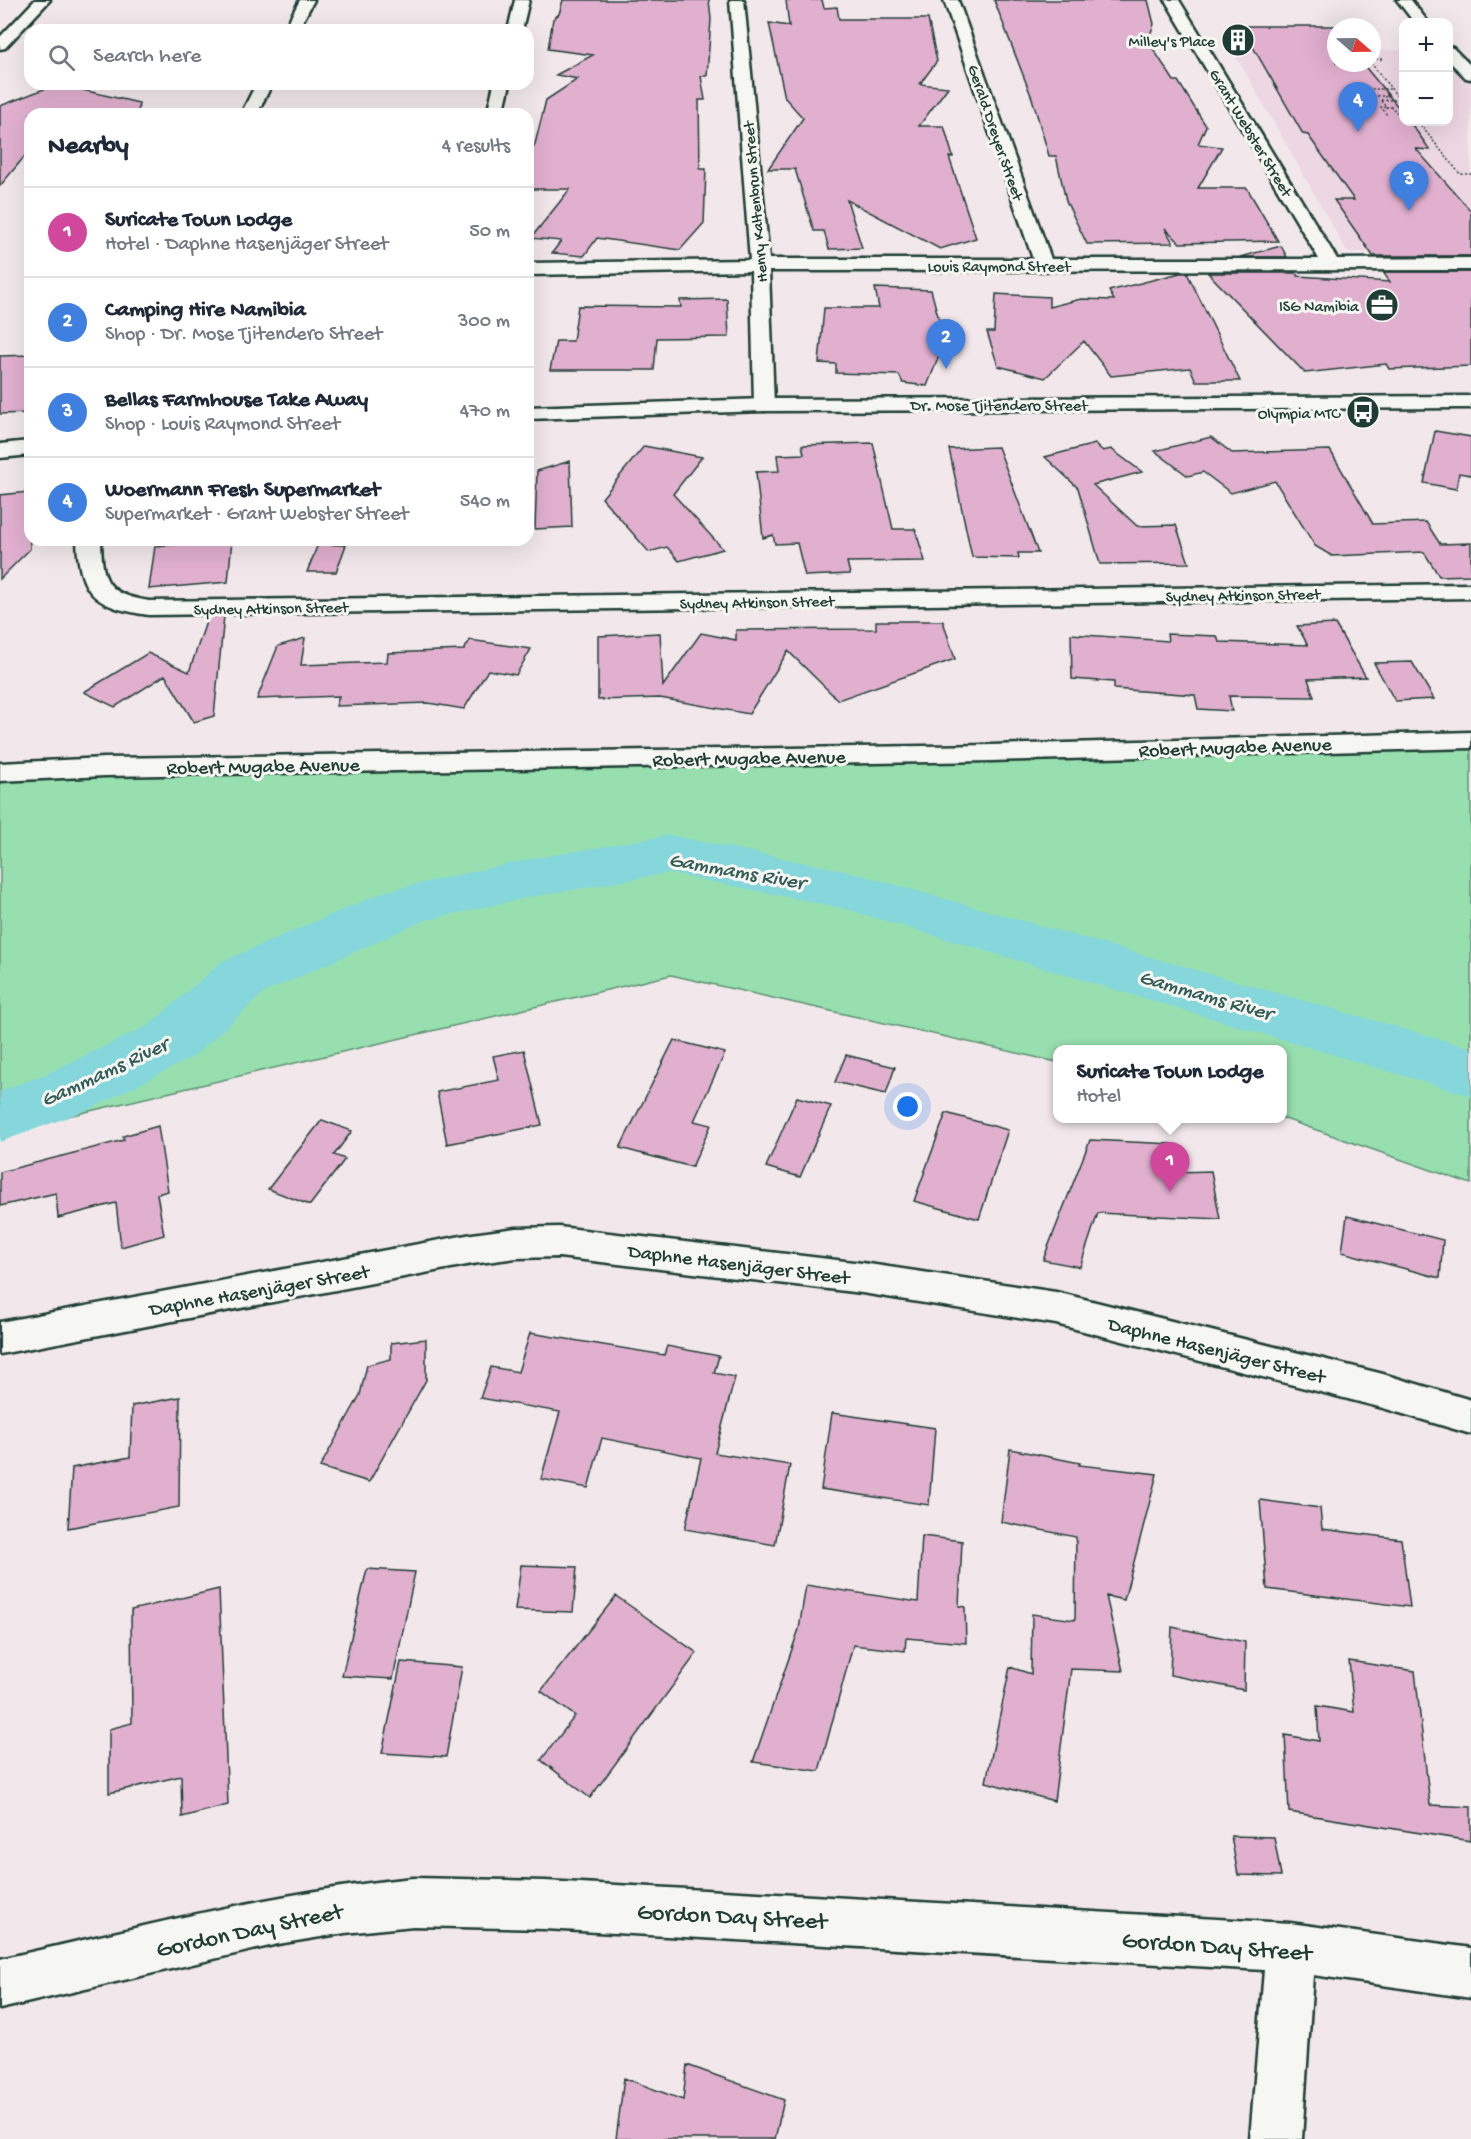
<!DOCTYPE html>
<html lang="en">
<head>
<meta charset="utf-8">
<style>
  body { margin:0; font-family:"Gochi Hand",sans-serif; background:#f2f2f3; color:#1f2937 }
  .controls { position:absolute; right:18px; top:18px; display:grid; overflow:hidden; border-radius:12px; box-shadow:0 6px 24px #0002 }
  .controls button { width:54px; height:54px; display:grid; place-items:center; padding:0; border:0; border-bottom:2px solid #e0e1e3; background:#fff; color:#1f2937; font:30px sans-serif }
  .compass { position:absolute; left:1327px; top:18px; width:54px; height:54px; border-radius:50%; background:#fff; box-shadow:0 6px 24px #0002; rotate:110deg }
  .you { position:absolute; left:908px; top:1107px; width:21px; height:21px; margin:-15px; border:4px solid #fff; border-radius:50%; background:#1a73e8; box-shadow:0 0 0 9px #1a73e833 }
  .badge { display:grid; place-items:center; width:39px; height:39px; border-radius:50%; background:#1f3d34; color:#fff; font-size:20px; font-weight:700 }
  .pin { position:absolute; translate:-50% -50px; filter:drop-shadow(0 2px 3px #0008) }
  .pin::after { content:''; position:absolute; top:32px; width:21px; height:18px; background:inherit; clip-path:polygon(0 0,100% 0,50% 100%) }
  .popup { position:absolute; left:1053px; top:1045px; width:234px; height:78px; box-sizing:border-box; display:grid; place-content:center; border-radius:12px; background:#fff; filter:drop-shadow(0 2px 4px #0005); font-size:20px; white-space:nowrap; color:#747a83 }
  .popup b { font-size:22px; color:#1f2937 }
  .popup::after { content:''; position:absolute; left:50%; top:100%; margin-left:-12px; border:12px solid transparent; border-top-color:#fff }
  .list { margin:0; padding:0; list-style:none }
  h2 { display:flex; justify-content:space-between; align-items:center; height:78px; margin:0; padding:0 24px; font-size:26px }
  h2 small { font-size:20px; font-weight:400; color:#747a83 }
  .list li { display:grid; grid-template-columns:39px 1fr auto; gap:18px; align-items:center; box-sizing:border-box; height:90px; padding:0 24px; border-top:2px solid #e0e1e3 }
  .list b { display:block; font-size:22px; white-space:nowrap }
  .list p { margin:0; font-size:20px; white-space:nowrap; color:#747a83 }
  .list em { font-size:20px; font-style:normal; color:#747a83 }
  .icon { flex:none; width:33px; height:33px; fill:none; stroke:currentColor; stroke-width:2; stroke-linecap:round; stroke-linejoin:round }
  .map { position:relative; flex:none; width:1471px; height:2139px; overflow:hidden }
  .search { position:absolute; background:#fff; box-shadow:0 6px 24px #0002; left:24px; top:24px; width:510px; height:66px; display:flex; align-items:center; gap:15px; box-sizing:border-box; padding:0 21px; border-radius:18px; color:#747a83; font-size:22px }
  .panel { position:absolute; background:#fff; box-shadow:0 6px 24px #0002; left:24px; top:108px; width:510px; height:438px; border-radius:18px }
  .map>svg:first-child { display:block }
</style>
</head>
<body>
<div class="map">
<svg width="1471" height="2139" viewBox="0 0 1471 2139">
  <rect width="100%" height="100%" fill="#f2e8eb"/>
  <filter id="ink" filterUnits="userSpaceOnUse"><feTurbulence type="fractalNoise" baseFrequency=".0167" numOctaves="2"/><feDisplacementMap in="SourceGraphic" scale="12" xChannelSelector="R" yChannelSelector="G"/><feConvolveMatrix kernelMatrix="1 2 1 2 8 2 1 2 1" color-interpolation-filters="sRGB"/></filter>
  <g filter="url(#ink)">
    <path fill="#edd7e3" d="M1232,49L1336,50V63H1372V50H1403L1404,122H1448L1449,56L1471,81V252H1347Z"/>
    <path fill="#97dfae" stroke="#5b8e71" stroke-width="1.5" d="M1471,740V1184L1282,1118V1050H1058L1057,1062L671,975L0,1132V778Z"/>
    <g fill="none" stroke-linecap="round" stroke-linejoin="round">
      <path fill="#85d7dc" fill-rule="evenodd" d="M669,835L847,871L1471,1048V1096L842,908L669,873L525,898L423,921L265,992L193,1057L90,1109L0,1142V1091L44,1075L149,1025L221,962L386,891L525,860Z"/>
    </g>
    <path fill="#e1b0cf" stroke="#1f3d34" stroke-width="1.5" d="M563,0H709L711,19L707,76H701L705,100H699L700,169H706L704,223L680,250L597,238L584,256L552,253L561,241L531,238L570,189H528V154L535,144L546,100L578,79L556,75L593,55L548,49L553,19L559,14Z
      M786,0H822L824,8L837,7L839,19H928L937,61L920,84L948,87L919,126H944L953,157H949L976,238L940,249L847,200L862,248L829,249L824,231H814L795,169H768L803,118L785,98L769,23L789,26Z
      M994,0H1148L1154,24L1148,41L1174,81H1178L1206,126L1198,144L1222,147L1198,188H1247L1278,241L1180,243L1165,228L1173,243L1087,244L1066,201L1056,156H1049L1032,98Z
      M1241,26H1335L1336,63H1362L1404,114V122H1410L1430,150L1416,149L1471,211V256H1373L1334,200H1354L1308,135L1303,134Z
      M57,84L139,103L138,114H30V150L0,186V106Z
      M1281,246L1287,257H1240Z
      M1383,272H1471V366L1389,369L1386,364L1305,373L1208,273H1296L1298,276L1390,282Z
      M1180,273H1187L1240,381H1196L1190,368L1111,376L1084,341L1045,378L998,366L987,332H994L996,294L1049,297V307L1081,299L1114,300L1109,291Z
      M875,288L931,290L946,346L939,356L927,386L903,383L899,375L836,373V364L819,363L824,308H879Z
      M727,299L729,337L657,338L654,370H550L556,341H573L578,306L681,307L680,300Z
      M30,355V413L0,414V356Z
      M1435,431L1471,437V475L1459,473L1456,489L1424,483Z
      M1211,437L1232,453L1330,450L1373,524L1426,522L1440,544L1471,543V575L1439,576L1424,552L1332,556L1315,546L1275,481L1231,493L1203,472L1188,476L1155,451Z
      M873,443L893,529H915L925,561L847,562L850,574L805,576L797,543L775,544L773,535L763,538L756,472L779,471L777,455L804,454L802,445Z
      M1095,444L1103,451L1111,449L1142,472L1093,485L1137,526L1176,525L1189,563L1100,564L1078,488L1045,457Z
      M644,446L702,457L673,494L723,549L679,561L667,547L649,552L602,498Z
      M998,447L1038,553H1018L1019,558L972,557L949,449Z
      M570,461L572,527L535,529L537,471Z
      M29,492L30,549L0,579V495Z
      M232,540L228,582L149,589L155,546Z
      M318,544L346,545L336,572H307Z
      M208,616H224L214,716L194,722L165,675L115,707L84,692L148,653L189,672Z
      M876,621H943L955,659L838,700L788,651L749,714L660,698L598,700V636L660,633L663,686L701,633L736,640V630L876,629Z
      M1335,624L1366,677L1308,679L1314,697L1229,696L1232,711L1198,709L1195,695L1114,689V682L1072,679L1071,634L1168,641L1167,634L1217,636L1219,642L1308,645L1297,626Z
      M305,638L301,665L387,662L388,653L464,650L470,640L531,649L516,675L488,670L464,709L428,703L336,706L339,696L257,699L278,646Z
      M1412,662L1434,699L1395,701L1374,663Z
      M674,1040L725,1053L694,1121L711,1125L692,1167L620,1148Z
      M524,1050L542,1125L447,1144L437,1092L499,1080L493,1056Z
      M846,1055L895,1067L886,1094L835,1082Z
      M797,1097L831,1106L800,1177L766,1167Z
      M946,1113L1008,1130L979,1219L914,1201Z
      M322,1120L352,1131L334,1155L345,1159L310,1205L268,1189Z
      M158,1126L168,1191L157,1194L164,1235L121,1247L116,1203L58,1218L56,1193L0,1206V1172L124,1140L123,1136Z
      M1090,1140L1172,1144L1179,1172L1211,1171L1220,1219L1098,1213L1080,1267L1043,1260Z
      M1347,1216L1443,1240L1440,1278L1342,1252Z
      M530,1333L664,1355L667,1346L719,1356L714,1373L735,1377L715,1453L790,1465L775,1545L685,1529L701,1458L602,1438L588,1488L541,1479L560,1412L480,1398L491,1367L518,1372Z
      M426,1339V1380L369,1482L320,1467L360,1395L367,1365L391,1359V1343Z
      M180,1397L179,1507L68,1528L72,1468L130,1457L132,1406Z
      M832,1413L935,1428L929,1505L821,1489Z
      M1010,1449L1080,1463L1079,1465L1157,1474L1124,1600L1106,1596L1123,1671L1071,1669L1054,1801L986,1782L1010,1667L1031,1674L1032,1614L1075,1620L1076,1537L1001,1522Z
      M1260,1500L1320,1508L1322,1529L1401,1539L1410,1607L1267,1589Z
      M922,1536L962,1541L959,1606L965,1607L966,1643L906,1638L905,1651L853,1645L819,1771L753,1762L799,1629L806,1585L918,1602Z
      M521,1565L577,1567L573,1612L515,1610Z
      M367,1569L415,1572L393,1679L342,1676Z
      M219,1589L228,1805L182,1817L181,1776L109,1793V1729L132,1723L131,1610Z
      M616,1596L697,1653L590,1798L541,1760L575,1716L541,1691Z
      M1172,1627L1245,1642L1244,1690L1170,1675Z
      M1349,1661L1415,1671L1430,1805L1471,1807V1841L1289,1812L1285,1735L1319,1741L1317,1706L1354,1712Z
      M401,1662L462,1667L446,1757L382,1753Z
      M1231,1836L1274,1837L1281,1876L1238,1875Z
      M687,2065L784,2100L775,2139H616L624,2078L683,2100Z"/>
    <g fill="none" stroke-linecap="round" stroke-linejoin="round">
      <defs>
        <path id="street" d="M300,0H314L298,30H284Z
          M515,0H529L522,30H508Z
          M730,0H744L769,259H1033L944,0H958L1051,259H1319L1165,0H1179L1337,259L1471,258V270L769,271L774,405L771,409L764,411L757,409L754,405L751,271L528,275V263L750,260Z
          M256,84H272L257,114H241Z
          M494,84H510L503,114H487Z
          M77,540H101C102,581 106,594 149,601L1471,584V598L149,615C96,607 79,596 77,540Z
          M559,1227L862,1263L1056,1292L1383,1374L1471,1400V1434L1383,1408L1056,1324L862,1293L559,1257L516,1258L472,1264L0,1354V1322L472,1234L516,1228Z
          M413,1878L545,1881L1290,1923L1471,1948V1998L1313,1975L1302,2139H1250L1264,1970L545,1929L413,1926L345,1933L278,1944L0,2009V1959C138,1928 272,1892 413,1878Z"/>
        <path id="secondary" d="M35,0H50L5,48L0,49V37Z
          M1397,0H1411L1428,22H1414Z
          M1448,47L1453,48L1471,66V79L1466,78L1448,60Z
          M1471,396V408L764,411L528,419V407L764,399Z
          M30,441V455L0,458V444Z
          M1471,732V748L991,761L105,776L0,781V763L105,758L991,745Z"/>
      </defs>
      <use href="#street" stroke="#1f3d34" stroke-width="5"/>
      <use href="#secondary" stroke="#1f3d34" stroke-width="5"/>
      <path stroke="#1f3d34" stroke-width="1.5" stroke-dasharray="2 2" stroke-linecap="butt" d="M1372,59H1383
        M1371,63L1400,100
        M1383,96H1369L1363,89H1391
        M1384,97L1388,96L1386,95
        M1381,100H1400L1404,104
        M1381,101L1386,107H1381L1387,115
        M1386,107H1392L1396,112H1404
        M1418,122L1460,174H1471"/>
      <use href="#street" fill="#f6f6f2" fill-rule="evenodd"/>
      <use href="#secondary" fill="#f6f6f2" fill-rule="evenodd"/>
    </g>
  </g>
  <defs>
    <symbol id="building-disc" viewBox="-11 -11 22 22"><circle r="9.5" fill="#1f3d34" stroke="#f6f6f2"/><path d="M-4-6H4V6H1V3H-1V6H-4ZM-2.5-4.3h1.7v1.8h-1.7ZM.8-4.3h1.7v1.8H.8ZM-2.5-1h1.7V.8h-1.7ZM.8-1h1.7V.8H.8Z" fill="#fff"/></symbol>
    <symbol id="office-disc" viewBox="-11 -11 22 22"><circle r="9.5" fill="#1f3d34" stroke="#f6f6f2"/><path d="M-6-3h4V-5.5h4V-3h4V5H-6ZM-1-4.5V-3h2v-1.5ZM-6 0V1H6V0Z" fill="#fff"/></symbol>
    <symbol id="bus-disc" viewBox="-11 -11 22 22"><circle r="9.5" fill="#1f3d34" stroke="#f6f6f2"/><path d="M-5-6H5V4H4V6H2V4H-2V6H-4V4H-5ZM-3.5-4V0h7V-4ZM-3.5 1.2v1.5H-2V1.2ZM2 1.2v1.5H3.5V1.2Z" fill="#fff"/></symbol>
  </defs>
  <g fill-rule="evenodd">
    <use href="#building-disc" x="1219" y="21" width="38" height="38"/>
    <use href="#office-disc" x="1363" y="286" width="38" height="38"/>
    <use href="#bus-disc" x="1344" y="393" width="38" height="38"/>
  </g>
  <g text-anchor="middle" stroke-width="6" stroke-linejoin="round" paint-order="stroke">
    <g font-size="16" fill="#1f3d34" stroke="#f6f6f2" text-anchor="end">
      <text x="1215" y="46">Milley's Place</text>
      <text x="1359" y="311">ISG Namibia</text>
      <text x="1340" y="418">Olympia MTC</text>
    </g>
    <g font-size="16" fill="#1f3d34" stroke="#f6f6f2">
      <text transform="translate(997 132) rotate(71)" y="6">Gerald Dreyer Street</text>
      <text transform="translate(1252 132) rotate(59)" y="6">Grant Webster Street</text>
      <text transform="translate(754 202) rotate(-95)" y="6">Henry Kaltenbrun Street</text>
      <text x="999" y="271">Louis Raymond Street</text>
      <text x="999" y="410">Dr. Mose Tjitendero Street</text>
      <text transform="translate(1243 594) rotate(-1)" y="6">Sydney Atkinson Street</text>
      <text transform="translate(757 601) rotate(-1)" y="6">Sydney Atkinson Street</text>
      <text transform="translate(271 607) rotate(-1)" y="6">Sydney Atkinson Street</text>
    </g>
    <g font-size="20" fill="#1f3d34" stroke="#f6f6f2">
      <text transform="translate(1235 746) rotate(-2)" y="7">Robert Mugabe Avenue</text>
      <text transform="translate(749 757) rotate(-1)" y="7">Robert Mugabe Avenue</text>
      <text transform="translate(263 765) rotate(-1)" y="7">Robert Mugabe Avenue</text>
      <text transform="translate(739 1263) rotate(7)" y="7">Daphne Hasenjäger Street</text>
      <text transform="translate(259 1289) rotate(-10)" y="7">Daphne Hasenjäger Street</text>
      <text transform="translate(1217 1349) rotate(14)" y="7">Daphne Hasenjäger Street</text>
    </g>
    <g font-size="21" font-style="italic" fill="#335c56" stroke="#f6f6f2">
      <text transform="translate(737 870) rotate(10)" y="7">Gammams River</text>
      <text transform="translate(1206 994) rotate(16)" y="7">Gammams River</text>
      <text transform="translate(104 1071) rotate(-25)" y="7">Gammams River</text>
    </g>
    <g font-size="24" fill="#1f3d34" stroke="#f6f6f2">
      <text transform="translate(732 1915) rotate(3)" y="8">Gordon Day Street</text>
      <text transform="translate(249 1929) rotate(-12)" y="8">Gordon Day Street</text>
      <text transform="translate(1217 1945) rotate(4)" y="8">Gordon Day Street</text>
    </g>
  </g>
</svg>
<div class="controls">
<button>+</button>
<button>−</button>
</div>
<svg class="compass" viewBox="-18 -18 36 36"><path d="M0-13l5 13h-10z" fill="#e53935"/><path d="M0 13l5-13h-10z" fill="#747a83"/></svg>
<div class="you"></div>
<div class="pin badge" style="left:1170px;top:1192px;background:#d1479c">1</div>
<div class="popup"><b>Suricate Town Lodge</b>Hotel</div>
<div class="pin badge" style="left:946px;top:369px;background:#3f7fe0">2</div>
<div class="pin badge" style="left:1409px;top:211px;background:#3f7fe0">3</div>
<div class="pin badge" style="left:1358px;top:132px;background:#3f7fe0">4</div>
<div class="search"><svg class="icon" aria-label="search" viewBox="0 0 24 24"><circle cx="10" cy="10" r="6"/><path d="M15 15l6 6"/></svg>Search here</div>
<section class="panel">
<h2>Nearby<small>4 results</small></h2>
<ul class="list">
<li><span class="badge" style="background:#d1479c">1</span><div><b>Suricate Town Lodge</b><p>Hotel · Daphne Hasenjäger Street</p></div><em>50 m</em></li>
<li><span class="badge" style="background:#3f7fe0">2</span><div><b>Camping Hire Namibia</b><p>Shop · Dr. Mose Tjitendero Street</p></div><em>300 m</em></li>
<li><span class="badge" style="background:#3f7fe0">3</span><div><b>Bellas Farmhouse Take Away</b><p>Shop · Louis Raymond Street</p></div><em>470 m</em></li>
<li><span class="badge" style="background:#3f7fe0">4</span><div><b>Woermann Fresh Supermarket</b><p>Supermarket · Grant Webster Street</p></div><em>540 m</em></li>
</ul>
</section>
</div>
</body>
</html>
